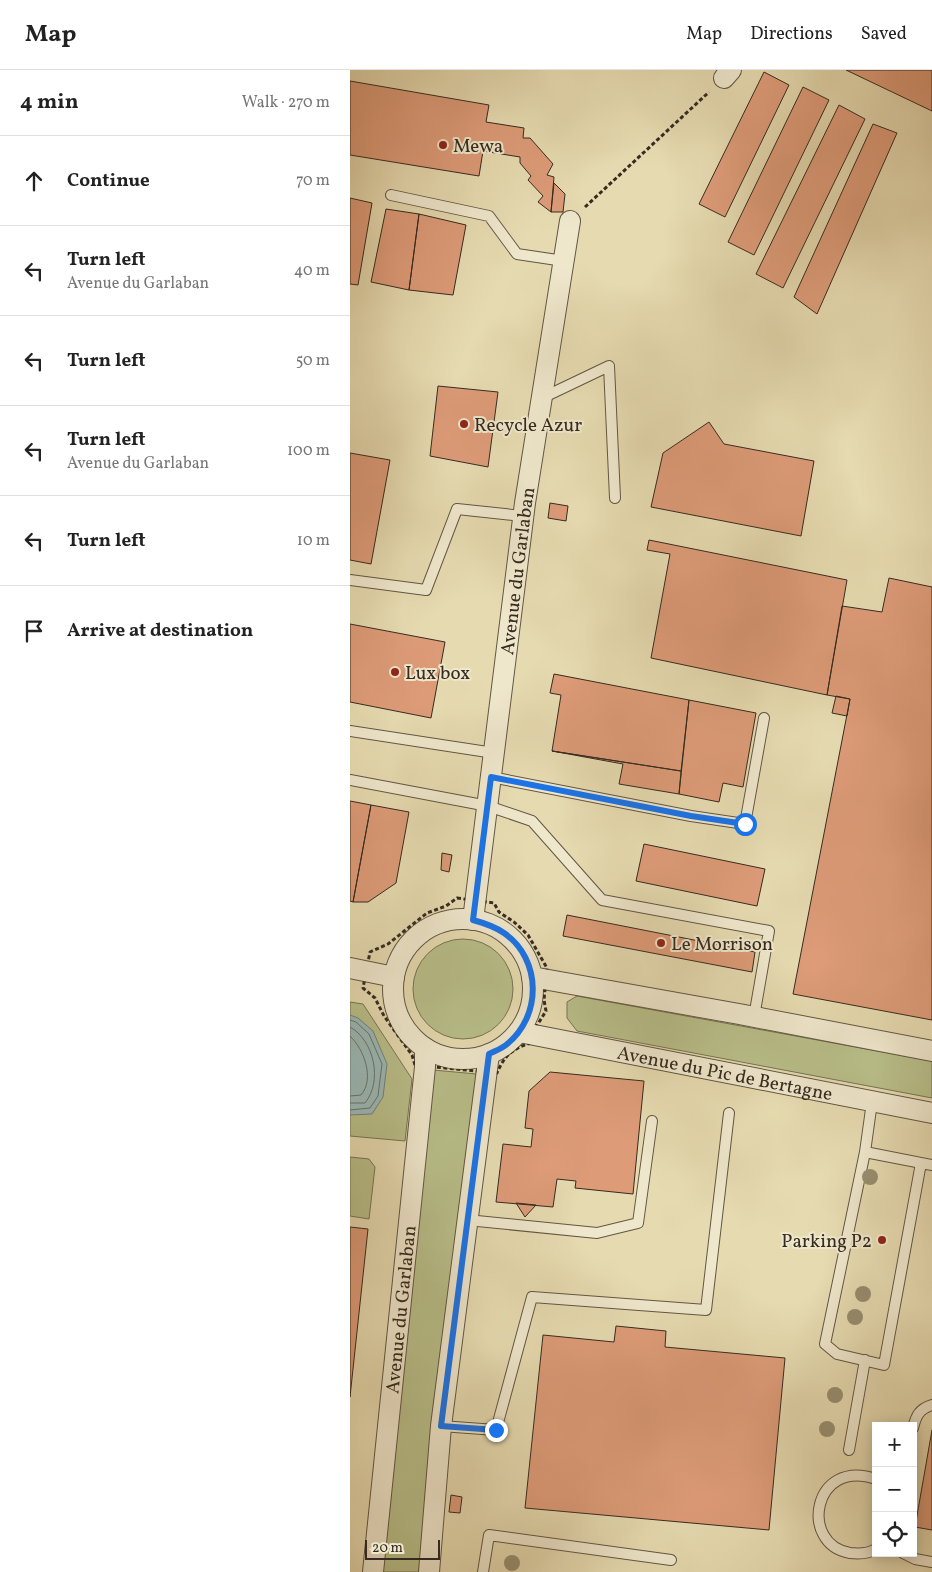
<!DOCTYPE html>
<html lang="en">
<head>
<meta charset="utf-8">
<style>
  body { margin:0; font-family:Vollkorn,serif; background:#f6f6f6; color:#222 }
  .controls { position:absolute; right:15px; bottom:15px; display:grid; overflow:hidden; border-radius:0px; box-shadow:0 2px 12px #0003 }
  .controls button { width:45px; height:45px; display:grid; place-items:center; padding:0; border:0; border-bottom:1px solid #e0e0e0; background:#fff; color:#222; font:25px sans-serif }
  .scale { position:absolute; left:15px; bottom:12px; width:75px; box-sizing:border-box; padding-left:5px; border:2px solid #352b20; border-top:0; font-size:14px; line-height:18px; white-space:nowrap; color:#352b20; -webkit-text-stroke:4px #efe7cc; paint-order:stroke }
  .stop { position:absolute; width:15px; height:15px; margin:-11px; border:4px solid #1a73e8; border-radius:50%; background:#fff }
  .stop.end { background:#1a73e8; border-color:#fff; box-shadow:0 1px 5px #0008 }
  .list { margin:0; padding:0; list-style:none }
  h2 { display:flex; justify-content:space-between; align-items:center; height:65px; margin:0; padding:0 20px; font-size:21px }
  h2 small { font-size:16px; font-weight:400; color:#767676 }
  .list li { display:grid; grid-template-columns:32px 1fr auto; gap:15px; align-items:center; box-sizing:border-box; height:90px; padding:0 20px; border-top:1px solid #e0e0e0 }
  .list b { display:block; font-size:19px; white-space:nowrap }
  .list p { margin:0; font-size:16px; white-space:nowrap; color:#767676 }
  .list em { font-size:16px; font-style:normal; color:#767676 }
  .icon { flex:none; width:28px; height:28px; fill:none; stroke:currentColor; stroke-width:2; stroke-linecap:round; stroke-linejoin:round }
  .map { position:relative; flex:none; width:582px; height:1502px; overflow:hidden }
  header { display:flex; align-items:center; gap:30px; box-sizing:border-box; height:70px; padding:0 25px; background:#fff; border-bottom:1px solid #e0e0e0 }
  header strong { font-size:24px }
  nav { display:flex; gap:28px; margin-inline-start:auto; font-size:18px }
  main { display:flex }
  aside { flex:1; background:#fff }
  .map>svg:first-child { display:block }
</style>
</head>
<body>
<header>
<strong>Map</strong>
<nav><a>Map</a><a>Directions</a><a>Saved</a></nav>
</header>
<main>
<aside>
<h2>4 min<small>Walk · 270 m</small></h2>
<ul class="list">
<li><svg class="icon" aria-label="ahead" viewBox="0 0 24 24"><path d="M12 20V5M6 11l6-6 6 6"/></svg><div><b>Continue</b></div><em>70 m</em></li>
<li><svg class="icon" aria-label="left" viewBox="0 0 24 24"><path d="M17 20v-9H6M10 6l-5 5 5 5"/></svg><div><b>Turn left</b><p>Avenue du Garlaban</p></div><em>40 m</em></li>
<li><svg class="icon" aria-label="left" viewBox="0 0 24 24"><path d="M17 20v-9H6M10 6l-5 5 5 5"/></svg><div><b>Turn left</b></div><em>50 m</em></li>
<li><svg class="icon" aria-label="left" viewBox="0 0 24 24"><path d="M17 20v-9H6M10 6l-5 5 5 5"/></svg><div><b>Turn left</b><p>Avenue du Garlaban</p></div><em>100 m</em></li>
<li><svg class="icon" aria-label="left" viewBox="0 0 24 24"><path d="M17 20v-9H6M10 6l-5 5 5 5"/></svg><div><b>Turn left</b></div><em>10 m</em></li>
<li><svg class="icon" aria-label="arrive" viewBox="0 0 24 24"><path d="M6 21V4h12l-3 4 3 4H6"/></svg><div><b>Arrive at destination</b></div></li>
</ul>
</aside>
<div class="map">
<svg width="582" height="1502" viewBox="0 0 582 1502">
  <rect width="100%" height="100%" fill="#e6dab0"/>
  <filter id="stains"><feTurbulence type="fractalNoise" baseFrequency=".004" numOctaves="4"/><feColorMatrix values="0 0 0 0 .2 0 0 0 0 .09 0 0 0 0 .02 0 0 0 .5 -.17"/></filter>
  <radialGradient id="worn" r=".72"><stop offset=".6" stop-color="#630" stop-opacity="0"/><stop offset="1" stop-color="#630" stop-opacity=".3"/></radialGradient>
  <path fill="#b8be89" stroke="#767454" d="M63 919a50 50 0 1 1 100 0a50 50 0 1 1-100 0Z
    M227,926L582,991V1028L227,961L217,948V932Z
    M0,932L13,934L62,1009L55,1071L0,1066Z
    M83,1000L127,1004L73,1502H31Z
    M0,1087L19,1089L25,1097L19,1149L0,1146Z"/>
  <path fill="#9ab8b5" stroke="#728079" d="M0,945L8,948L23,961L37,994L33,1027L22,1044L0,1045Z"/>
  <g fill="none" stroke-linecap="round" stroke-linejoin="round">
    <path stroke="#68726a" stroke-width="1" d="M0,950L6,952L19,964L32,994L28,1026L20,1038L0,1040
      M0,957C24,970 33,1011 15,1033H0
      M0,966C14,979 25,1009 11,1025L0,1026"/>
  </g>
  <path fill="#dd9b78" stroke="#352b20" d="M496,0H582V41Z
    M414,2L439,15L375,147L349,134Z
    M0,11L139,35L136,52L174,58L173,68H180L203,94L197,105L204,107L201,142L188,132L193,126L178,110L181,106L170,93V87L133,81L129,106L0,85Z
    M453,17L479,30L404,185L378,172Z
    M489,35L515,49L433,218L406,204Z
    M523,54L547,63L467,244L444,227Z
    M204,113L215,124L213,142H201Z
    M0,128L22,133L8,215L0,214Z
    M36,139L69,144L59,220L21,212Z
    M69,144L116,155L103,225L59,220Z
    M88,316L148,322L138,397L80,386Z
    M359,352L374,374L464,391L451,466L301,437L313,383Z
    M0,383L40,390L21,494L0,490Z
    M200,433L218,436L216,451L198,448Z
    M299,470L497,510L477,625L301,588L320,484L297,480Z
    M539,508L582,517V950L443,924L500,629L477,625L492,536L532,542Z
    M0,554L95,572L81,648L0,632Z
    M204,604L339,630L331,701L202,681L211,625L200,623Z
    M486,626L500,629L497,646L482,643Z
    M339,630L406,643L393,717L373,713L369,732L329,724Z
    M202,681L331,701L329,724L269,714L273,694Z
    M0,731L21,735L3,832L0,831Z
    M21,735L59,742L46,813L18,832H3Z
    M294,774L415,799L407,836L286,811Z
    M92,783L102,785L99,802L91,800Z
    M217,845L405,882L402,902L213,866Z
    M200,1002L294,1011L283,1124L225,1118L226,1111L207,1109L203,1137L146,1132L153,1074L181,1077L183,1059L175,1058L179,1021Z
    M166,1133L186,1135L175,1147Z
    M0,1157L18,1159L0,1327Z
    M266,1256L316,1261L315,1277L435,1288L419,1460L175,1438L193,1265L264,1272Z
    M582,1360V1460L565,1457Z
    M101,1425L112,1427L110,1443L99,1442Z"/>
  <g fill="none" stroke-linecap="round" stroke-linejoin="round">
    <defs>
      <path id="lane" d="M41,125L139,146L167,184L214,191
        M192,328L259,296L265,428
        M0,510L76,520L107,439L173,446
        M0,661L144,683
        M141,707L341,746L395,754L414,648
        M0,710L138,736L182,751L252,830L419,861L404,947
        M522,1032L515,1082L582,1095
        M515,1082L475,1274L487,1284L534,1295L571,1093
        M117,1150L247,1163L288,1153L302,1051
        M91,1356L146,1360L182,1227L356,1240L379,1043
        M563,1358C566,1346 569,1339 582,1335
        M499,1380L515,1290
        M526,1409C462,1387 449,1475 500,1483C509,1484 518,1484 526,1479
        M553,1483L565,1489L582,1492
        M133,1502L139,1465L321,1490"/>
      <g id="street">
        <path d="M374,8L381,0"/>
        <circle cx="113" cy="919" r="70"/>
        <path id="s1" d="M123,850L175,433L220,151"/>
        <path d="M0,898L44,907"/>
        <path d="M182,907L389,944L582,981"/>
        <path id="s2" d="M169,962L582,1043"/>
        <path id="s3" d="M23,1502L75,997V978"/>
        <path d="M79,1502L91,1356L139,984"/>
      </g>
    </defs>
    <use href="#lane" stroke="#615744" stroke-width="12"/>
    <use href="#street" stroke="#615744" stroke-width="22"/>
    <path stroke="#352b20" stroke-width="3" stroke-dasharray="4 2.5" stroke-linecap="butt" d="M235,137L359,22
      M107,828L144,833L149,842L164,852L178,865L197,898L194,930L196,941L186,957L181,973C163,978 154,986 147,1003L65,995L62,985L34,946L25,928L13,918L20,882L38,874L77,843L96,836Z"/>
    <use href="#lane" stroke="#efe7cc" stroke-width="10"/>
    <use href="#street" stroke="#efe7cc" stroke-width="20"/>
  </g>
  <g fill="#978e6f">
    <circle cx="520" cy="1107" r="8"/>
    <circle cx="513" cy="1224" r="8"/>
    <circle cx="505" cy="1247" r="8"/>
    <circle cx="485" cy="1325" r="8"/>
    <circle cx="477" cy="1359" r="8"/>
    <circle cx="162" cy="1493" r="8"/>
  </g>
  <g fill="none" stroke-linecap="round" stroke-linejoin="round">
    <path stroke="#1a73e8" stroke-width="6" d="M146,1360L91,1356L139,984C145,981 151,979 156,975C192,947 192,889 154,863C144,856 134,853 123,850L141,707L341,746L395,754"/>
  </g>
  <g fill="#8f2418" stroke="#efe7cc" stroke-width="2">
    <circle cx="93" cy="75" r="5"/>
    <circle cx="114" cy="354" r="5"/>
    <circle cx="45" cy="602" r="5"/>
    <circle cx="311" cy="873" r="5"/>
    <circle cx="532" cy="1170" r="5"/>
  </g>
  <g text-anchor="middle" stroke-width="4" stroke-linejoin="round" paint-order="stroke">
    <g font-size="19" fill="#352b20" stroke="#efe7cc" text-anchor="start">
      <text x="103" y="82">Mewa</text>
      <text x="124" y="361">Recycle Azur</text>
      <text x="55" y="609">Lux box</text>
      <text x="321" y="880">Le Morrison</text>
      <text x="522" y="1177" text-anchor="end">Parking P2</text>
    </g>
    <g font-size="19" fill="#352b20" stroke="#efe7cc">
      <text dy="7" stroke="none"><textPath href="#s1" startOffset="352">Avenue du Garlaban</textPath></text>
      <text dy="7" stroke="none"><textPath href="#s2" startOffset="210">Avenue du Pic de Bertagne</textPath></text>
      <text dy="7" stroke="none"><textPath href="#s3" startOffset="264">Avenue du Garlaban</textPath></text>
    </g>
  </g>
  <rect width="100%" height="100%" filter="url(#stains)"/>
  <rect width="100%" height="100%" fill="url(#worn)"/>
</svg>
<div class="controls">
<button>+</button>
<button>−</button>
<button><svg class="icon" aria-label="locate" viewBox="0 0 24 24"><circle cx="12" cy="12" r="6"/><path d="M12 2v4M12 18v4M2 12h4M18 12h4"/></svg></button>
</div>
<div class="scale">20 m</div>
<div class="stop" style="left:395px;top:754px"></div>
<div class="stop end" style="left:146px;top:1360px"></div>
</div>
</main>
</body>
</html>
